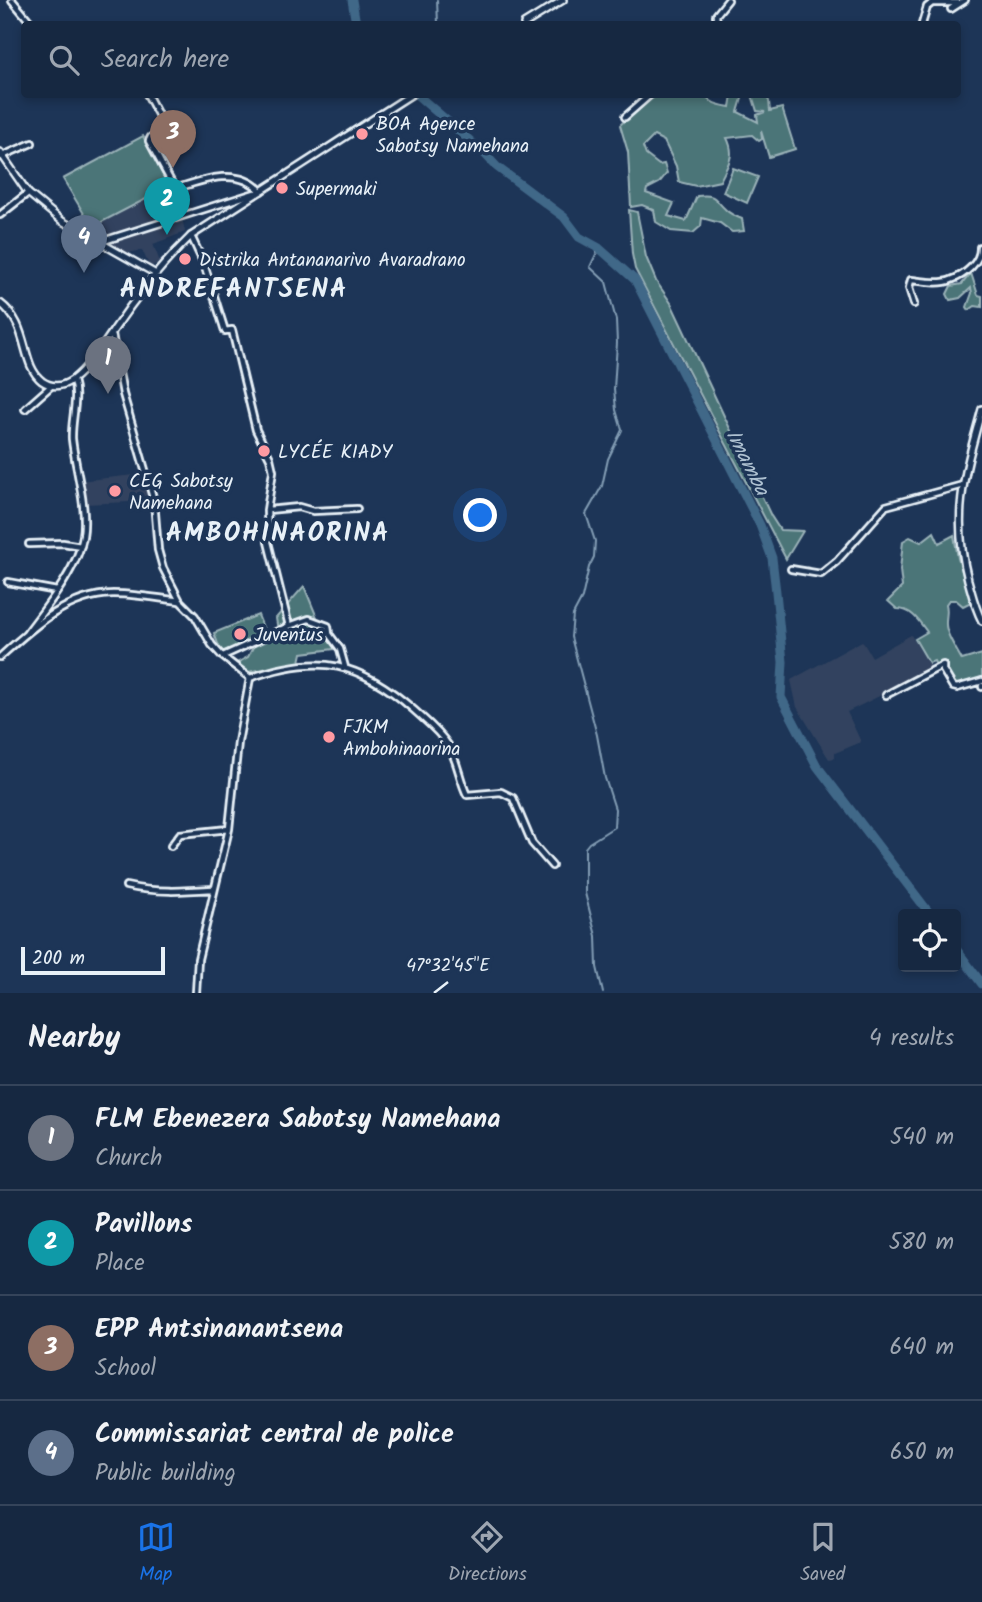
<!DOCTYPE html>
<html lang="en">
<head>
<meta charset="utf-8">
<style>
  body { margin:0; font-family:Kalam,sans-serif; background:#23344c; color:#f1f3f6 }
  .controls { position:absolute; right:21px; bottom:21px; display:grid; overflow:hidden; border-radius:7px; box-shadow:0 4px 10px #0003 }
  .controls button { width:63px; height:63px; display:grid; place-items:center; padding:0; border:0; border-bottom:2px solid #35445a; background:#162841; color:#f1f3f6; font:35px sans-serif }
  .scale { position:absolute; left:21px; bottom:18px; width:144px; box-sizing:border-box; padding-left:7px; border:4px solid #e8f1f8; border-top:0; font-size:19px; line-height:24px; white-space:nowrap; color:#e8f1f8; -webkit-text-stroke:5px #1d3557; paint-order:stroke }
  .you { position:absolute; left:481px; top:516px; width:24px; height:24px; margin:-18px; border:5px solid #fff; border-radius:50%; background:#1a73e8; box-shadow:0 0 0 10px #1a73e833 }
  .badge { display:grid; place-items:center; width:46px; height:46px; border-radius:50%; background:#1a73e8; color:#fff; font-size:23px; font-weight:700 }
  .pin { position:absolute; translate:-50% -58px; filter:drop-shadow(0 2px 4px #0008) }
  .pin::after { content:''; position:absolute; top:37px; width:24px; height:21px; background:inherit; clip-path:polygon(0 0,100% 0,50% 100%) }
  .list { margin:0; padding:0; list-style:none }
  h2 { display:flex; justify-content:space-between; align-items:center; height:91px; margin:0; padding:0 28px; font-size:30px }
  h2 small { font-size:23px; font-weight:400; color:#9ea6b1 }
  .list li { display:grid; grid-template-columns:46px 1fr auto; gap:21px; align-items:center; box-sizing:border-box; height:105px; padding:0 28px; border-top:2px solid #35445a }
  .list b { display:block; font-size:26px; white-space:nowrap }
  .list p { margin:0; font-size:23px; white-space:nowrap; color:#9ea6b1 }
  .list em { font-size:23px; font-style:normal; color:#9ea6b1 }
  .icon { flex:none; width:38px; height:38px; fill:none; stroke:currentColor; stroke-width:2; stroke-linecap:round; stroke-linejoin:round }
  .map { position:relative; flex:none; width:982px; height:993px; overflow:hidden }
  .search { position:absolute; background:#162841; box-shadow:0 4px 10px #0003; left:21px; right:21px; top:21px; height:77px; display:flex; align-items:center; gap:18px; box-sizing:border-box; padding:0 24px; border-radius:7px; color:#9ea6b1; font-size:26px }
  .sheet { height:511px; background:#162841 }
  nav { display:flex; justify-content:space-around; align-items:center; box-sizing:border-box; height:98px; border-top:2px solid #35445a; background:#162841; font-size:19px; color:#9ea6b1 }
  nav a { display:grid; justify-items:center; gap:4px }
  nav .on { color:#1a73e8 }
  .map>svg:first-child { display:block }
</style>
</head>
<body>
<div class="map">
<svg width="982" height="993" viewBox="0 0 982 993">
  <rect width="100%" height="100%" fill="#1d3557"/>
  <filter id="ink" filterUnits="userSpaceOnUse"><feTurbulence type="fractalNoise" baseFrequency=".0143" numOctaves="2"/><feDisplacementMap in="SourceGraphic" scale="14" xChannelSelector="R" yChannelSelector="G"/><feConvolveMatrix kernelMatrix="1 2 1 2 8 2 1 2 1" color-interpolation-filters="sRGB"/></filter>
  <g filter="url(#ink)">
    <path fill="#33435f" d="M170,186L173,190L183,192L191,210L256,191L182,218L185,232L153,244L160,262L150,267L142,250L128,253L72,224L85,214L93,227Z
      M144,474L151,501L84,504L79,481Z
      M911,635L932,670L847,712L861,742L835,753V758L829,759L797,707L791,680L862,641L872,657Z"/>
    <path fill="#4c7478" stroke="#9ab2b8" stroke-width="2" d="M653,94L706,95C710,104 720,105 730,107L732,95H743L738,112L758,122L757,115L765,112L757,111L752,95H765L769,101L770,111L782,108L795,149L769,157L761,131L762,139L759,141L752,135L727,138C736,156 728,164 720,181L696,186L679,182L676,166L664,141L654,136L643,147L646,155L659,165L664,164L667,173L659,183L647,189L646,193L674,203L668,216L686,221L697,196C717,194 713,198 726,210C730,214 737,217 742,219L744,231L732,232L720,223L702,218L701,226L693,233L671,231L656,222L654,210L642,205L631,207L628,152L620,125Z
      M143,136L169,187L92,227L63,179Z
      M733,168L758,177L747,203L723,192Z
      M629,210L637,212L646,257L656,281L671,303L771,516L780,530L803,531L786,559L635,269L632,254Z
      M971,273L978,295L982,296V307L975,306L969,310L967,307L972,293L971,288L960,298L950,300L947,294L951,286L962,284Z
      M934,532L939,543L954,535L958,558L971,602L963,606L956,600H949L946,604C948,612 946,615 946,622C945,634 957,650 962,660L982,654V676L976,681L960,685L952,682L945,662L936,665L934,661L929,663L915,639L927,632C919,621 912,609 897,609L888,601L902,587L900,570L903,541L910,537L921,542Z
      M304,586L318,620L335,645L334,649L302,653L300,662L296,663L248,672L237,663L248,657L253,647L278,631L276,618Z
      M258,615L266,635L221,652L214,633Z"/>
    <g fill="none" stroke-linecap="round" stroke-linejoin="round">
      <path stroke="#849eb5" stroke-width="2" d="M437,0L438,24
        M599,248L590,267L606,282L616,320L617,343L614,389L616,410L622,430L608,459L602,486L586,514L595,541L594,557L589,567L582,598L573,615L571,637L597,735L605,778L615,809L614,827L589,843L585,848V893L596,936L597,967L603,993"/>
      <path stroke="#416788" stroke-width="9" d="M352,0L356,24
        M416,94L483,152L497,167L564,217L579,237L599,248L635,280L760,525L772,558L776,592L783,662L781,697L817,766L930,914
        M956,949L982,984"/>
      <defs>
        <path id="street" d="M12,0L32,24
          M951,9L965,0
          M717,24L716,15L728,0
          M922,24L927,7L932,3H958
          M147,94L164,126L161,132L151,137L149,141L175,189C202,180 238,166 261,191
          M625,117L651,94
          M0,157L32,143
          M0,215L28,193
          M191,236L204,264L225,331L232,330L256,430L270,458L273,471L267,510L268,542L289,626
          M100,242L255,193
          M914,304L909,288L911,280C922,281 940,285 951,280C965,275 981,262 980,247H982
          M112,334L123,394L154,501L158,550L163,568L180,601L195,616L212,645L222,656L250,678L238,742L229,829L198,959L196,993
          M25,409L51,386
          M268,510L299,507L313,511L357,509
          M29,544L63,543L81,546
          M791,569L821,574L837,561L886,506L963,485
          M8,582L57,591
          M26,634C46,607 78,569 83,536C88,508 75,468 72,439C71,420 79,398 73,380
          M223,656L289,626L309,619L328,626L329,634L340,649L345,667
          M0,657C32,628 67,595 113,594C135,594 158,598 179,601
          M250,678C319,653 360,662 414,710C426,721 439,731 448,745C458,761 459,779 467,795L501,792L513,798L532,843L552,866
          M982,686V687
          M886,695L943,665V670L953,687L957,688L982,681
          M171,846L180,834L229,829
          M126,886C156,893 184,891 214,889"/>
        <path id="secondary" d="M524,24L563,0
          M0,152L28,193L62,221L156,274
          M0,303C30,325 20,364 42,381C52,388 62,387 72,380C85,371 104,345 113,331C136,297 162,264 191,236L412,94
          M982,409C965,471 951,515 968,580C972,594 975,608 982,621"/>
      </defs>
      <use href="#street" stroke="#e8f1f8" stroke-width="10"/>
      <use href="#secondary" stroke="#e8f1f8" stroke-width="10"/>
      <use href="#street" stroke="#1d3557" stroke-width="4.5"/>
      <use href="#secondary" stroke="#1d3557" stroke-width="5"/>
    </g>
  </g>
  <path fill="none" stroke="#e8f1f8" stroke-width="2.5" d="M434,993L448,982"/>
  <g fill="#ff9aa2" stroke="#1d3557" stroke-width="2.5">
    <circle cx="362" cy="134" r="7"/>
    <circle cx="282" cy="188" r="7"/>
    <circle cx="185" cy="259" r="7"/>
    <circle cx="264" cy="451" r="7"/>
    <circle cx="115" cy="491" r="7"/>
    <circle cx="240" cy="634" r="7"/>
    <circle cx="329" cy="737" r="7"/>
  </g>
  <g text-anchor="middle" stroke-width="7" stroke-linejoin="round" paint-order="stroke">
    <g font-size="19" fill="#e8f1f8" stroke="#1d3557" text-anchor="start">
      <text x="376" y="130">BOA Agence<tspan x="376" dy="22">Sabotsy Namehana</tspan></text>
      <text x="296" y="195">Supermaki</text>
      <text x="199" y="266">Distrika Antananarivo Avaradrano</text>
      <text x="278" y="458">LYCÉE KIADY</text>
      <text x="129" y="487">CEG Sabotsy<tspan x="129" dy="22">Namehana</tspan></text>
      <text x="254" y="641">Juventus</text>
      <text x="343" y="733">FJKM<tspan x="343" dy="22">Ambohinaorina</tspan></text>
    </g>
    <g font-size="21" font-style="italic" fill="#aec1d1" stroke="#1d3557">
      <text transform="translate(748 462) rotate(63)" y="7">Imamba</text>
    </g>
    <g font-size="26" font-weight="bold" letter-spacing="2" fill="#e8f1f8" stroke="#1d3557">
      <text x="234" y="297">ANDREFANTSENA</text>
      <text x="278" y="541">AMBOHINAORINA</text>
    </g>
  </g>
  <g font-size="18" text-anchor="middle" fill="#e8f1f8" stroke="#1d3557" stroke-width="7" stroke-linejoin="round" paint-order="stroke">
    <text x="448" y="971">47°32'45"E</text>
  </g>
</svg>
<div class="controls">
<button><svg class="icon" aria-label="locate" viewBox="0 0 24 24"><circle cx="12" cy="12" r="6"/><path d="M12 2v4M12 18v4M2 12h4M18 12h4"/></svg></button>
</div>
<div class="scale">200 m</div>
<div class="you"></div>
<div class="pin badge" style="left:108px;top:394px;background:#6b7280">1</div>
<div class="pin badge" style="left:167px;top:235px;background:#0f9aa8">2</div>
<div class="pin badge" style="left:173px;top:168px;background:#8d6e63">3</div>
<div class="pin badge" style="left:84px;top:273px;background:#5c6f8a">4</div>
<div class="search"><svg class="icon" aria-label="search" viewBox="0 0 24 24"><circle cx="10" cy="10" r="6"/><path d="M15 15l6 6"/></svg>Search here</div>
</div>
<section class="sheet">
<h2>Nearby<small>4 results</small></h2>
<ul class="list">
<li><span class="badge" style="background:#6b7280">1</span><div><b>FLM Ebenezera Sabotsy Namehana</b><p>Church</p></div><em>540 m</em></li>
<li><span class="badge" style="background:#0f9aa8">2</span><div><b>Pavillons</b><p>Place</p></div><em>580 m</em></li>
<li><span class="badge" style="background:#8d6e63">3</span><div><b>EPP Antsinanantsena</b><p>School</p></div><em>640 m</em></li>
<li><span class="badge" style="background:#5c6f8a">4</span><div><b>Commissariat central de police</b><p>Public building</p></div><em>650 m</em></li>
</ul>
</section>
<nav>
<a class="on"><svg class="icon" aria-label="map" viewBox="0 0 24 24"><path d="M3 6l6-2 6 2 6-2v14l-6 2-6-2-6 2zM9 4v14M15 6v14"/></svg>Map</a>
<a><svg class="icon" aria-label="directions" viewBox="0 0 24 24"><path d="M12 3l9 9-9 9-9-9zM9 14v-3h6M13 9l2 2-2 2"/></svg>Directions</a>
<a><svg class="icon" aria-label="saved" viewBox="0 0 24 24"><path d="M7 4h10v16l-5-4-5 4z"/></svg>Saved</a>
</nav>
</body>
</html>
